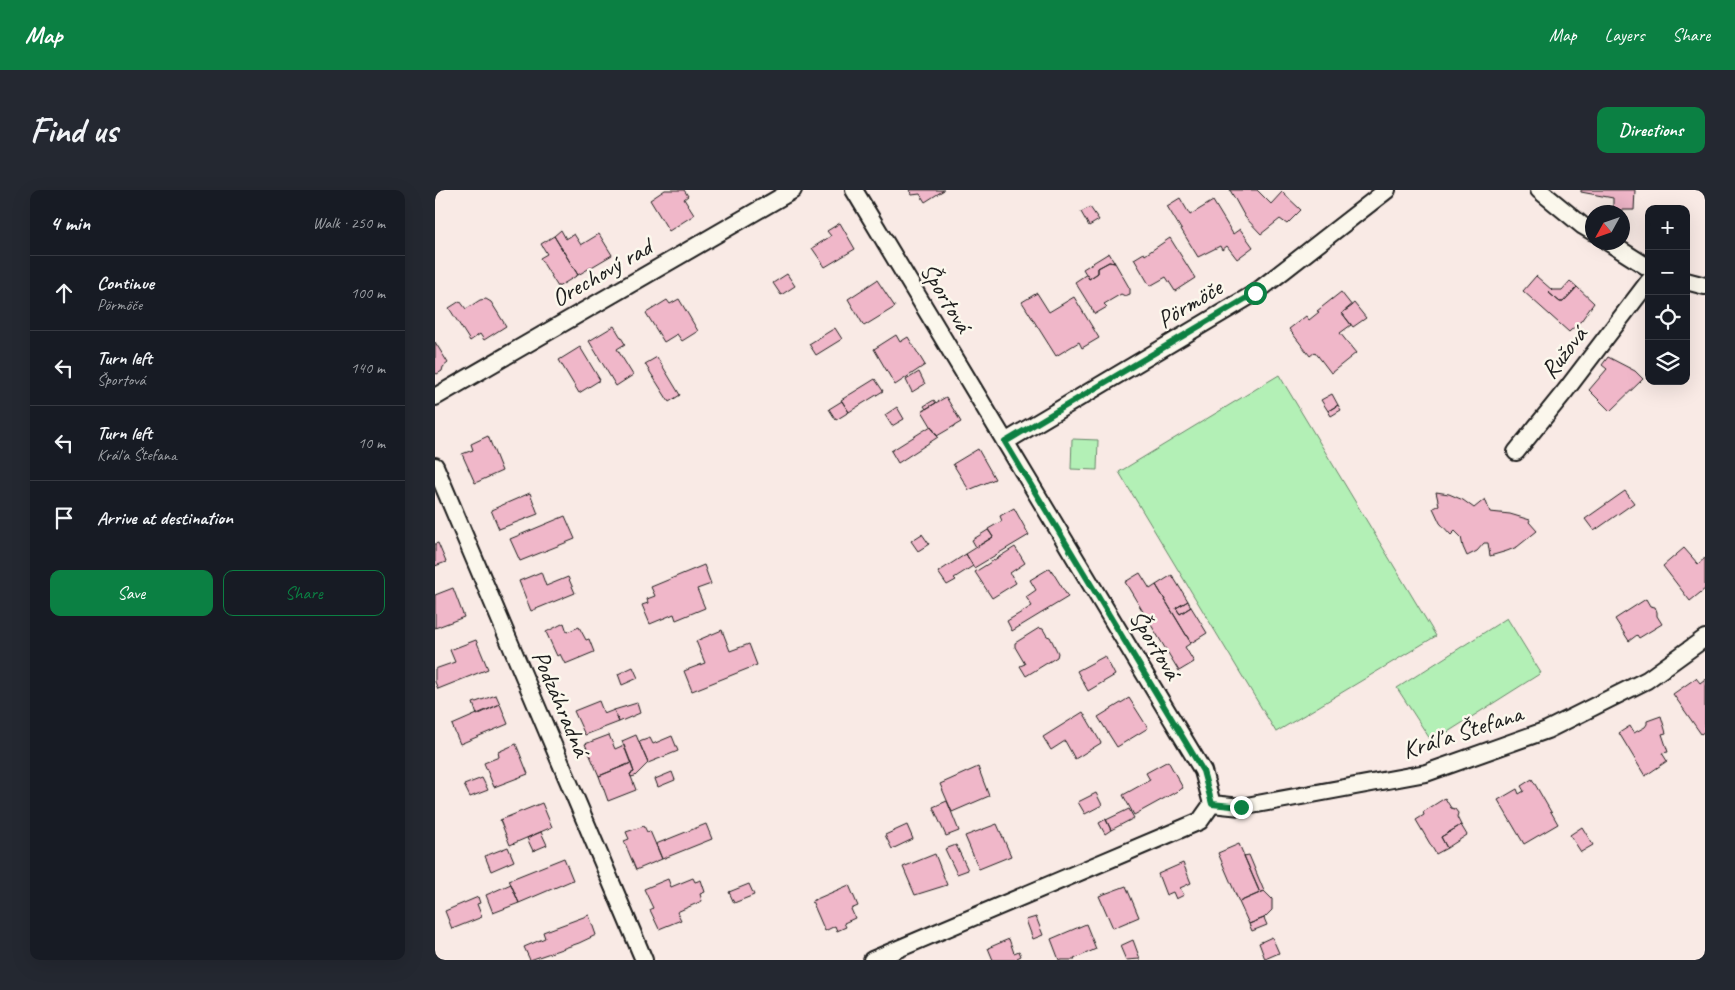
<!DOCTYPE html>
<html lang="en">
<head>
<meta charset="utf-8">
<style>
  body { margin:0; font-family:Caveat,sans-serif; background:#242831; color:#f1f3f6 }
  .controls { position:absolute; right:15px; top:15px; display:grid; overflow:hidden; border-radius:10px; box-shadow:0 5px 20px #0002 }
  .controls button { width:45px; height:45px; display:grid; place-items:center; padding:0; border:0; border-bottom:1px solid #363941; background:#171b24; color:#f1f3f6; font:25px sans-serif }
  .compass { position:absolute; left:1150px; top:15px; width:45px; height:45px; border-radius:50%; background:#171b24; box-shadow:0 5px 20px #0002; rotate:230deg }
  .stop { position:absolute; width:15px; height:15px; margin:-11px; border:4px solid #0b8043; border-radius:50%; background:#fff }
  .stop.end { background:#0b8043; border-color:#fff; box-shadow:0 1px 5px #0008 }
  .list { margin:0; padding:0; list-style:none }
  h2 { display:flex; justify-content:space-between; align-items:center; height:65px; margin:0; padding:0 20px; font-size:21px }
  h2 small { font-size:16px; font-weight:400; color:#9ea1a6 }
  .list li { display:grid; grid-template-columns:32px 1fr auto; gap:15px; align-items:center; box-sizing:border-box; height:75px; padding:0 20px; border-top:1px solid #363941 }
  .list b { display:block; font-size:19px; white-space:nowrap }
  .list p { margin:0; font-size:16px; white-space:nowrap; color:#9ea1a6 }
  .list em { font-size:16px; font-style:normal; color:#9ea1a6 }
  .actions { display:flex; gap:10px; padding:15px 20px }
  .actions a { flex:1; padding:11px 0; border:1px solid #0b8043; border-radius:10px; text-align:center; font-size:18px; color:#0b8043 }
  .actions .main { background:#0b8043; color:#fff }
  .icon { flex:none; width:28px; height:28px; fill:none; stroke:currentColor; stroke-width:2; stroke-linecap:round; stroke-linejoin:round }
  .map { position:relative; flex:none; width:1270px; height:770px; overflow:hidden; border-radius:10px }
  header { display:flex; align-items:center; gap:30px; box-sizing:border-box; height:70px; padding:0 25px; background:#0b8043; color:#fff }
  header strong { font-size:24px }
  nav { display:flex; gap:28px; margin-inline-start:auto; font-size:18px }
  .intro { display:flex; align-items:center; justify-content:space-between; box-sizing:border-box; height:120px; padding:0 30px }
  h1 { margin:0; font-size:35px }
  .button { padding:12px 22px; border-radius:10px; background:#0b8043; color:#fff; font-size:18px; font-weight:700 }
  main { display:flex; gap:30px; padding:0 30px }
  aside { flex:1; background:#171b24; border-radius:10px; box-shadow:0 5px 20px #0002 }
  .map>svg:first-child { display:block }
</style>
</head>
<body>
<header>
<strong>Map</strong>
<nav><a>Map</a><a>Layers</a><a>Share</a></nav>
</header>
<div class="intro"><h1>Find us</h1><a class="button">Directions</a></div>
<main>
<aside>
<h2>4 min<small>Walk · 250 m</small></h2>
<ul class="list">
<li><svg class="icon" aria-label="ahead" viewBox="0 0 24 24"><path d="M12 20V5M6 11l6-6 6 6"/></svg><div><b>Continue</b><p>Pörmöče</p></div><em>100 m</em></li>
<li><svg class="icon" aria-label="left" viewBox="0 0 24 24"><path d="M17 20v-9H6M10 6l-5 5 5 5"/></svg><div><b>Turn left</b><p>Športová</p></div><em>140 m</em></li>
<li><svg class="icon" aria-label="left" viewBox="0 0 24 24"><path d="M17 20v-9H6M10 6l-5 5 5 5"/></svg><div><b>Turn left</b><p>Kráľa Štefana</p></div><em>10 m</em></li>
<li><svg class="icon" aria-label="arrive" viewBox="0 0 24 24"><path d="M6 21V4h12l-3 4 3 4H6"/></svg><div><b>Arrive at destination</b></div></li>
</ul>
<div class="actions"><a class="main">Save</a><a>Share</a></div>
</aside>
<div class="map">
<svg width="1270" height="770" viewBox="0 0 1270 770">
  <rect width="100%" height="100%" fill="#f9eae5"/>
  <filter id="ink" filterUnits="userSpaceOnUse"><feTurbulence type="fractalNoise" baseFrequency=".02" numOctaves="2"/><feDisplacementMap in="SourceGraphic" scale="10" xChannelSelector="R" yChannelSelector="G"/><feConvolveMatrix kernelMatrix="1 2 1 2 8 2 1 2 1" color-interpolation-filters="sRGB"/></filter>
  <g filter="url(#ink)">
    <path fill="#b3f0b6" stroke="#688669" d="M844,185L1001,446L841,542L684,282Z
      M637,249L663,250L662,280L636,279Z
      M1072,428L1106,483L997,552L962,498Z"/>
    <path fill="#f0b7c9" stroke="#1c1c1c" d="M230,0H249L253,6L249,9L259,25L234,41L215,10Z
      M474,0H509L490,12L485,4L477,5Z
      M795,0H822L836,14L847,2L866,20L852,34L845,29L826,44L810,27Z
      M1146,0H1200L1199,20H1178V8L1146,2Z
      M745,8L755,25L778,11L798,44L805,39L818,57L802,69L792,56L787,60L785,56L763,67L732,16Z
      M655,17L664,30L654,36L646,22Z
      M405,33L420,59L390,77L377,58L396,46L392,41Z
      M126,40L131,49L139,44L146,55L164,44L177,65L143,85L119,46Z
      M119,46L143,85L123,97L105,68L112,64L106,54Z
      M735,48L760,88L740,101L731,87L715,96L699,69L709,63L710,65Z
      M674,63L680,73L674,72L663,78V83L654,89L648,79Z
      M674,72L680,73L695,99V104L690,106L686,104L669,114L672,117L660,124L640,92L652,84L654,89L663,83V78Z
      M352,84L360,96L346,105L338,93Z
      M1101,86L1117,100L1114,103L1125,112H1128L1142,97L1159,113L1146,131L1134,142L1088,101Z
      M442,90L460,117L429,136L413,109Z
      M1135,91L1142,97L1128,112H1125L1114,103L1117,100H1127Z
      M906,102L917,116L907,123L916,135L905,143L921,163L896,183L880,162L875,166L854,139L871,126L874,130L884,122L882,121Z
      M602,103L614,122L639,107L664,148L647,158L644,152L621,166L587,112Z
      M51,109L56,112L71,136L49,150L45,144L35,151L14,118L25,111L31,119L45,110Z
      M244,109L263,141L247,151L242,144L229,152L211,123L232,110L235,114Z
      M919,113L931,128L918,137L907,123Z
      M179,136L190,154L182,159L198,185L181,196L154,151Z
      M400,138L407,149L381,165L374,154Z
      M461,145L465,152L473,147L490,175L460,195L439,159Z
      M0,152L13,173L8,177L7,181L2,184L0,183Z
      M145,157L165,190L144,203L124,170Z
      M222,167L245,205L234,212L210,174Z
      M1173,167L1200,181L1208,189L1175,221L1154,200L1172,179L1167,175Z
      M484,182L490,194L477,202L471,190Z
      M440,189L448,201L414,222L406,210Z
      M897,204L903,215L893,221L886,210Z
      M511,207L526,232L502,246L487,221Z
      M499,210L501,213L491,219L489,216Z
      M407,211L414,222L401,230L394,219Z
      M903,215L906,220L896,226L893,221Z
      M462,217L469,229L457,236L450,225Z
      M496,236L503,247L463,273L456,261Z
      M53,246L67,281L40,293L27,264L38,260L36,254Z
      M543,259L560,289L534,300L518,274Z
      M1190,301L1199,313L1159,341L1150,329Z
      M1001,302L1014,304L1028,310L1039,318L1050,309L1055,322L1075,324L1095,330L1094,332L1102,341L1082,357L1072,361L1055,366L1053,353H1049L1042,361L1032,366L1028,357L1026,347L1020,341L1016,345L1005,333L998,318L1004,315Z
      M95,303L103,324L64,339L56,320Z
      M579,318L594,345L539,378L531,364L558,347L553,339L567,331L565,326Z
      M130,326L140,349L85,371L75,349Z
      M553,340L558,347L541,357L537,350Z
      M487,344L494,354L483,361L476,351Z
      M3,353L11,372L0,376V354Z
      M580,357L590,373L575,383L581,393L557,408L540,382Z
      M1249,358L1263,374L1270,368V399L1255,411L1228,376Z
      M531,364L538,376L519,388L521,390L512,395L503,382Z
      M269,375L276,394L262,399L270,418L241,430L239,424L215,434L207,415L213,413L212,409L220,406L216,397Z
      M615,378L633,407L577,441L572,431L597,416L591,407L601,400L595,390Z
      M106,382L111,396L133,387L140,403L96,421L84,391Z
      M705,383L715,399L721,395L756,453L750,457L759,472L744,481L690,392Z
      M737,385L753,411L741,418L745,424L756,417L772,443L756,453L721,395Z
      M18,398L29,427L0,438V405Z
      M1211,409L1215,416L1220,417L1222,422V426L1227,434L1204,448L1202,445L1194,451L1180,429Z
      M753,411L756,417L745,424L741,418Z
      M129,433L132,442L144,437L151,450L154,449L159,462L130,474L125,464L122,466L111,442Z
      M604,438L608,439L612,446L615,447L623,463L622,467L591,486L585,476L590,474L580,457V453Z
      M287,440L295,461L314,454L322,475L257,501L249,481L270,473L261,451Z
      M41,450L53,479L3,499L0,492V479L20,472L15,460Z
      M670,466L680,485L653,501L642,481Z
      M198,477L203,488L187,495L183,484Z
      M1261,488L1265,493L1270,489V541L1266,544L1238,504Z
      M61,505L65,514L42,525L38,513Z
      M694,508L713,538L682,557L663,527Z
      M164,511L169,524L179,520L184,532L150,545L139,521Z
      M202,513L205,523L184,532L179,520Z
      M65,514L73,534L25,554L17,535Z
      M648,522L666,553L640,569L630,551L616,560L608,547Z
      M1226,526L1231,543L1227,544L1233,562L1227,563L1232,571L1210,586L1184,543L1195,536L1199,543L1210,537L1212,534V531Z
      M174,545L180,559L189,555L196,573L164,586L150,554Z
      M201,545L213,573L200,586L196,587L195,584L199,582L187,551Z
      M237,546L243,561L213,573L204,552L215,548L218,554Z
      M81,554L93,584L59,597L49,573L64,567L63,562Z
      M733,571L748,598L699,625L688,605L715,590L711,583Z
      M196,573L199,582L195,584L201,600L173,611L164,586Z
      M543,577L554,606L517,622L505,594Z
      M237,582L240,590L223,597L220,589Z
      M47,588L53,600L35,607L29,595Z
      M1097,589L1123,634L1089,654L1063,610L1082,599L1084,604L1089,601L1086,596Z
      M661,603L667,615L650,624L643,612Z
      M1010,608L1016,618L1020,619L1023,623L1022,627L1026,635L1006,647L1012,658L1001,664L981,630L989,625L988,622Z
      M512,611L524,641L511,646L498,617Z
      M107,613L117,637L75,655L65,630Z
      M694,619L699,628L676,640L671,630Z
      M671,629L676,640L670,644L664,633Z
      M271,634L277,649L227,669L221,654Z
      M562,634L576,666L544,679L530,646Z
      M472,635L478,649L457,659L450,645Z
      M1026,635L1032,645L1012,658L1006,647Z
      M209,636L212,642L215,641L227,669L201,680L189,651L194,649L191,642Z
      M1147,637L1158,655L1146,662L1135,645Z
      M106,642L112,655L98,661L92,648Z
      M804,654L825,703L804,712L783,663Z
      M521,655L533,680L522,684L510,659Z
      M73,657L79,671L56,681L50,666Z
      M500,664L512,695L480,705L468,677Z
      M814,665L829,701L825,703L809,666Z
      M129,668L138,690L84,713L74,690Z
      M748,673L756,693L745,698L749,705L741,709L738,702L731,705L723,684Z
      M258,688L260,692L266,690L270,702L265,704L267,711L242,722L246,730L224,739L215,720L218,718L209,699L233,689L236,697Z
      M76,694L84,713L58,723L51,705Z
      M314,694L319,705L299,713L294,702Z
      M414,695L423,716L416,719L420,728L409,733L411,737L402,741L400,736L390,741L377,711Z
      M691,696L704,727L678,738L664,706Z
      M829,701L837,709V720L829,728L814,734L804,712Z
      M43,707L45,713L42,714L47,727L17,739L10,721Z
      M154,725L161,745L144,753L95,770L89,757L110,748L108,742Z
      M601,727L608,745L598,749L591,730Z
      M829,728L832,735L817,741L814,734Z
      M651,734L661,759L639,769L640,770H624L616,749Z
      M837,747L844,763L830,769L824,753Z
      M574,749L579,763L584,761L586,766L582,768L583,770H558L553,758Z
      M698,750L705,769L691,770L685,756Z"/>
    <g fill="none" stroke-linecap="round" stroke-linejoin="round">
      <defs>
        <path id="minor" d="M419,0L768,581L777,614L765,631L437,770
          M1104,0L1148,36L1158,42
          M1173,52L1214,78
          M1251,91L1270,96
          M0,207L358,0
          M570,252L820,103L952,0
          M1081,262L1131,200L1214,91
          M0,276L209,770
          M777,614L806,617L991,583L1112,540L1212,490L1270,448"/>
      </defs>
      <use href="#minor" stroke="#1c1c1c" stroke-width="20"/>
      <use href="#minor" stroke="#fbf7ec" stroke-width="16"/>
    </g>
  </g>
  <g fill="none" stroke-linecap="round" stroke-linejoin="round" filter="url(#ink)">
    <path stroke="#0b8043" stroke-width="6" d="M806,617L777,614L768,581L570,252L820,103"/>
  </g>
  <g text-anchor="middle" stroke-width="5" stroke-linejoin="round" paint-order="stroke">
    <g font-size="25" fill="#1c1c1c" stroke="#fbf7ec">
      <text transform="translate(166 82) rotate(-30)" y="9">Orechový rad</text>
      <text transform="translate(512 107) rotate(59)" y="9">Športová</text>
      <text transform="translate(754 113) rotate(-31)" y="9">Pörmöče</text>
      <text transform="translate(1128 162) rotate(-52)" y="9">Ružová</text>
      <text transform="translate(721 454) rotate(59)" y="9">Športová</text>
      <text transform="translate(127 513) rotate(67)" y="9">Podzáhradná</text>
      <text transform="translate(1027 541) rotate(-18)" y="9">Kráľa Štefana</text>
    </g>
  </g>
</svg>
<div class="controls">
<button>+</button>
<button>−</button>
<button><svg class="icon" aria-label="locate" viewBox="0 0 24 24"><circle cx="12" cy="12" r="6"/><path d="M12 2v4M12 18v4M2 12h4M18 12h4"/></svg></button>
<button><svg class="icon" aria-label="layers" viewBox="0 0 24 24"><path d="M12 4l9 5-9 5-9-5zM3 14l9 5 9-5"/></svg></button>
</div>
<svg class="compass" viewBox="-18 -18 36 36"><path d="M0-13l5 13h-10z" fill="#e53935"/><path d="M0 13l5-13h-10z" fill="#9ea1a6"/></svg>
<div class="stop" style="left:820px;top:103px"></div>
<div class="stop end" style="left:806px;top:617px"></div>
</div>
</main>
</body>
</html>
